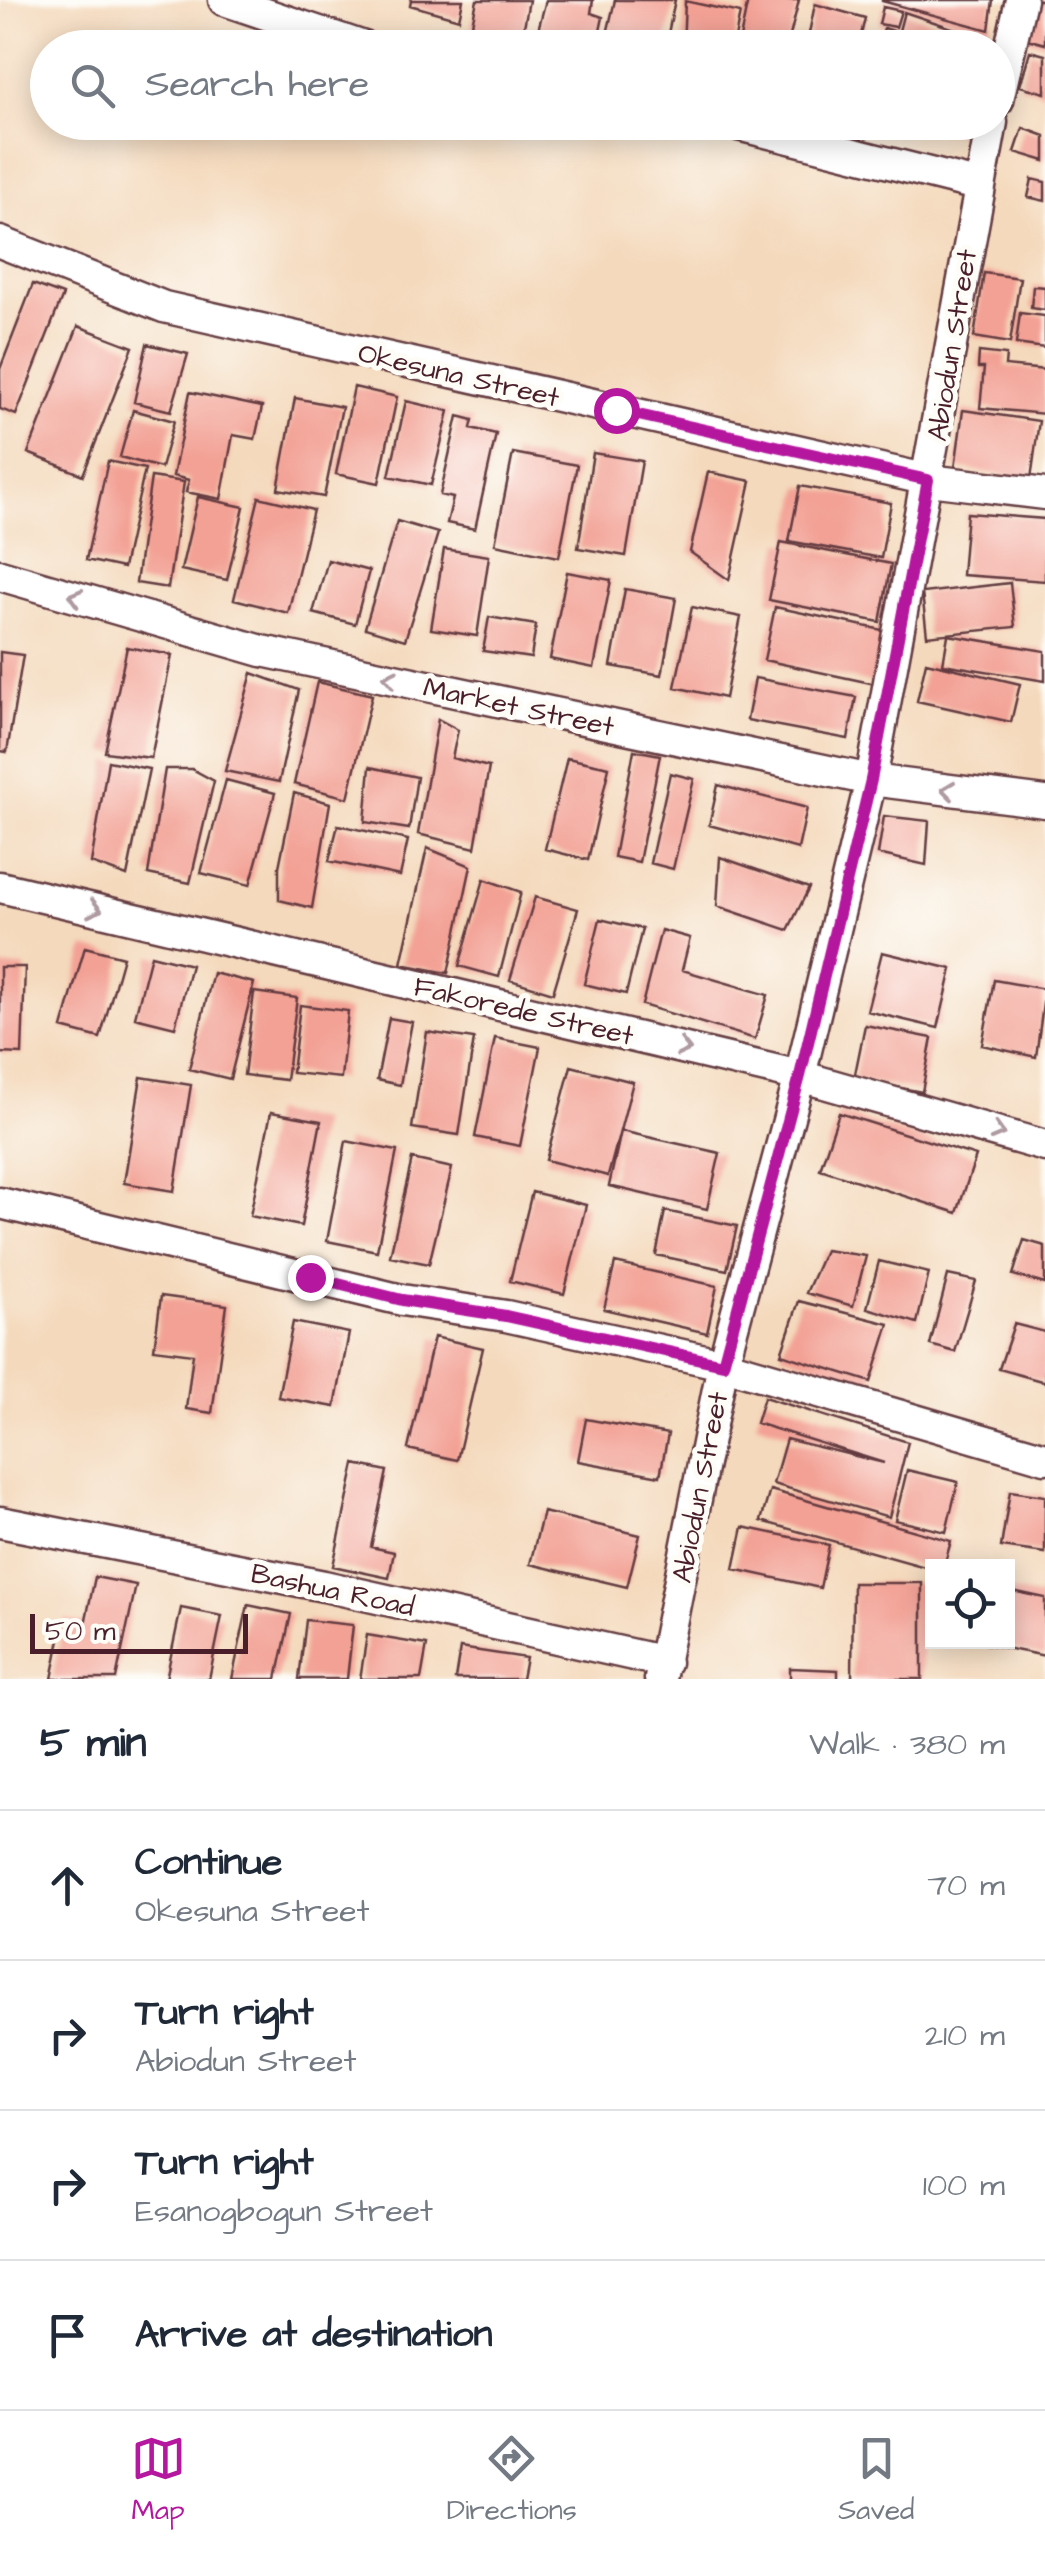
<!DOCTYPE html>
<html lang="en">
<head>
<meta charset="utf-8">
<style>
  body { margin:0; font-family:"Architects Daughter",sans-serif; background:#f6f6f7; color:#1f2937 }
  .controls { position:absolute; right:30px; bottom:30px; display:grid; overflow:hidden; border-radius:0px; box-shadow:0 5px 25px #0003 }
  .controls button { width:90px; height:90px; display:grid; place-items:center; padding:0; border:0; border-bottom:2px solid #e0e1e3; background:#fff; color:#1f2937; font:50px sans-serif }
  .scale { position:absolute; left:30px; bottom:25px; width:218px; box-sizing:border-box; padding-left:10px; border:5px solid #4a1f2b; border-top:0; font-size:28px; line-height:35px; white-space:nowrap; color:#4a1f2b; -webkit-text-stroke:8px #fdfcf7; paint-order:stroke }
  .stop { position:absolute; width:30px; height:30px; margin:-22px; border:8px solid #b5179e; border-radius:50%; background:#fff }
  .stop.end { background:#b5179e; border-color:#fff; box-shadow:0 2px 10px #0008 }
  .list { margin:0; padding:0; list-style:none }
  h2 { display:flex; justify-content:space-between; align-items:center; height:130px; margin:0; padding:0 40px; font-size:42px }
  h2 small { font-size:32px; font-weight:400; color:#747a83 }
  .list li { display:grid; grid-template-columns:65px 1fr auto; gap:30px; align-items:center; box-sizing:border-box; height:150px; padding:0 40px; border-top:2px solid #e0e1e3 }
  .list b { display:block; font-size:38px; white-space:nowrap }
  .list p { margin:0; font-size:32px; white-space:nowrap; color:#747a83 }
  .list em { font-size:32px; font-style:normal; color:#747a83 }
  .icon { flex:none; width:55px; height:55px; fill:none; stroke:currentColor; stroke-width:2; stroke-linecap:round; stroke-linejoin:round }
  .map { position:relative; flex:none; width:1045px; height:1679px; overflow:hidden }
  .search { position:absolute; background:#fff; box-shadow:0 5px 25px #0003; left:30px; right:30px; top:30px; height:110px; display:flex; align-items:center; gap:25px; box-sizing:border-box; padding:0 35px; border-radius:55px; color:#747a83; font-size:38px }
  .sheet { height:730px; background:#fff }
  nav { display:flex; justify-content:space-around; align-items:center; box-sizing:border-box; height:140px; border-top:2px solid #e0e1e3; background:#fff; font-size:28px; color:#747a83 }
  nav a { display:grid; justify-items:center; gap:5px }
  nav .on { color:#b5179e }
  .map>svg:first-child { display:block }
</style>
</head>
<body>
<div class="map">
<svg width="1045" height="1679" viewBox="0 0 1045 1679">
  <rect width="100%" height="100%" fill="#fdfcf7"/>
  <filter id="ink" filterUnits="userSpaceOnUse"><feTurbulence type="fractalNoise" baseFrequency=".01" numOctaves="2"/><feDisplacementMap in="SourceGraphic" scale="20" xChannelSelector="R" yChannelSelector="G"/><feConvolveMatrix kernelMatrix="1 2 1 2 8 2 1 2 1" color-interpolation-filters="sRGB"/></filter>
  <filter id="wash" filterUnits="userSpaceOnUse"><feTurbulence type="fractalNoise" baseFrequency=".0048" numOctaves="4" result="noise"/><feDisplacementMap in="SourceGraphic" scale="40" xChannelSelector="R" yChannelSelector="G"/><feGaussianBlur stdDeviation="2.25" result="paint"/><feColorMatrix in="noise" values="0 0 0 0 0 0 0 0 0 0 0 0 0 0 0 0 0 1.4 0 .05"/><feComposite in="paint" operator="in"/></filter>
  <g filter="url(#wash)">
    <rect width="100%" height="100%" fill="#f4d9bc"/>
    <g id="blocks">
      <path fill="#f3a195" d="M411,0H463L459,19L410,5Z
        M477,0H529L522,38L471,29Z
        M546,0H593L591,13L603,17L597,45L538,30Z
        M615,0H675L665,48L604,47Z
        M748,0H799L787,48H738Z
        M882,0H993L989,30L882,1Z
        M1034,0H1045V44L1023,38Z
        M685,1L740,13L733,48H683Z
        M815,4L865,18L858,48H806Z
        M883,7L901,11L896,27L879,24Z
        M904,12L997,43L995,48H917L919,37L899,31Z
        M884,28L916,38L914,48H877Z
        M1030,51L1045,55V93L1020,86Z
        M886,122H969L970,134L886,125Z
        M1023,128L1045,136V161L1015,152Z
        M1032,179L1045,182V201L1028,197Z
        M984,273L1020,278L1010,343L974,337Z
        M33,284L63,295L16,415L0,409V369Z
        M1033,286L1045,287V310L1031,308Z
        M1020,313L1045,316V348L1016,344Z
        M78,326L133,347L83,475L28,453Z
        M147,344L188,354L171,411L134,402Z
        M979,352L1006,355L1005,366L1045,370V414L980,408L984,368H978Z
        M354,387L397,397L379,483L336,474Z
        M190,392L262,407L255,439L233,435L221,499L186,492L189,480L173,476Z
        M295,398L342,407L324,497L278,489Z
        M406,401L449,411L431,485L389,476Z
        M133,410L174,421L161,468L120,457Z
        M963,410L1039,421L1031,479L955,468Z
        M458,416L473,420L471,428L496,434L475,529L447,523L453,498L440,495Z
        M513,453L577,465L559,557L495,544Z
        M593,453L642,461L626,556L578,548Z
        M108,461L145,469L123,568L86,560Z
        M708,472L751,481L729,580L690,552Z
        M151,477L184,482L168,588L136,583Z
        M800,486L891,503L881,558L789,541Z
        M198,497L244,507L227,580L181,570Z
        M259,497L313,510L288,613L234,599Z
        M967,513L1045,519V581L962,575Z
        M397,521L438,533L405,640L365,628Z
        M781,542L891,564L880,622L769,600Z
        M444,549L489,556L477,636L431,629Z
        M328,560L369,571L355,624L313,613Z
        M567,572L611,580L594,668L550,659Z
        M1010,583L1015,627L927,636L922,593Z
        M625,589L676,598L662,675L611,666Z
        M692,607L741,617L725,698L675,687Z
        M775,607L887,631L875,684L764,660Z
        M489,617L536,625L531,658L483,651Z
        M948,635L1045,651V681L943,664Z
        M127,647L172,655L151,758L105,752Z
        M0,652L23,655L7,752L0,751Z
        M926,662L1020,684L1011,722L917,701Z
        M252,673L299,690L279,782L225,771Z
        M755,678L856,697L848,739L747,720Z
        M317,682L372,695L348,798L294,784Z
        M438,719L458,730L452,758L489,767L475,848L418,834Z
        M634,750L660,755L639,862L614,857Z
        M567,758L609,767L588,860L545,849Z
        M108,761L149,769L127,876L91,863Z
        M370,767L417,777L409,829L365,822Z
        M165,769H192L214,781L190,883L148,874Z
        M670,773L694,779L673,869L650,863Z
        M226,780L275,793L250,885L201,873Z
        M718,785L807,808L798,849L709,825Z
        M294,793L330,803L312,908L279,900V867Z
        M884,816L929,821L926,865L878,854Z
        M338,825L408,840L400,876L329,861Z
        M427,848L471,866L448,973L401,964Z
        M720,857L809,888L788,930L717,906Z
        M484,879L521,892L499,977L459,966Z
        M535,897L578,909L553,993L510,980Z
        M600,919L642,929L626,994L584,984Z
        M661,930L690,938L682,970L768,995L755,1039L642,1005Z
        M85,947L123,957L100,1038L62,1028Z
        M882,952L952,969L938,1028L867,1011Z
        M151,955L191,965L175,1027L135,1017Z
        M0,967H25L22,1054L0,1053Z
        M213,973L254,983L230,1079L189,1069Z
        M994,980L1045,989L1036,1057L982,1045Z
        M254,992L297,998L286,1080L244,1075Z
        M300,1005L348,1011L341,1078L292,1073Z
        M389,1018L412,1022L400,1085L377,1080Z
        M865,1025L932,1038L922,1092L854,1079Z
        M427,1032L474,1039L459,1135L412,1128Z
        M495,1038L540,1047L520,1146L475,1137Z
        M571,1066L633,1082L608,1176L546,1160Z
        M141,1077L191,1085L174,1191L124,1183Z
        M271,1112L321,1121L301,1226L250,1216Z
        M839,1113L976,1156L957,1213L820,1169Z
        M621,1131L720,1153L707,1209L609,1186Z
        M346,1141L397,1151L377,1251L327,1241Z
        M412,1159L452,1168L429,1264L390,1256Z
        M532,1192L586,1205L564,1294L510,1281Z
        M665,1211L737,1226L727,1270L656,1255Z
        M1024,1240L1045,1246V1284L1013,1275Z
        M825,1250L866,1256L853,1306L806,1293Z
        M879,1261L929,1273L917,1323L867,1308Z
        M615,1263L717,1286L707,1333L604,1309Z
        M948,1275L976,1281L955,1352L930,1345Z
        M161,1296L227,1305L212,1413L186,1409L193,1354L154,1349Z
        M799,1301L889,1324L871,1382L781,1354Z
        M293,1322L349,1333L335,1407L278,1397Z
        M1014,1324L1045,1332V1382L999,1369Z
        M434,1337L483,1348L457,1460L408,1449Z
        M764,1397L908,1442L889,1517L773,1484L786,1439L884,1463L756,1423Z
        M586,1419L668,1434L660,1476L578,1461Z
        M355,1464L387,1471L371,1547L394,1552L389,1578L333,1566Z
        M907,1470L958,1482L946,1532L895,1520Z
        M770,1490L951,1541L944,1566L932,1569L761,1521Z
        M1010,1491L1045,1496V1553L1001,1547Z
        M543,1512L640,1535L627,1587L530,1564Z
        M743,1527L829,1545L820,1588L734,1569Z
        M95,1577L136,1585L116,1679H52L64,1619L85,1624Z
        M853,1583H922V1679H852Z
        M1008,1590L1045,1598V1656L980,1643L1008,1642Z
        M248,1605L291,1614L277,1679H232Z
        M181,1608L222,1616L209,1679H166Z
        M306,1620L353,1625L347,1679H299Z
        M367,1635L427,1645L421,1679H360Z
        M460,1648L526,1658L522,1679H455Z
        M790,1668L838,1670V1679H790Z"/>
    </g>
  </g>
  <g filter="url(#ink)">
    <use href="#blocks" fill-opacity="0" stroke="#643b41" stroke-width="2.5"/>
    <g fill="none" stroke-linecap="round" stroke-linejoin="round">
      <defs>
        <path id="minor" d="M224,0L367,48
          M998,100L1021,0
          M726,122L977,185
          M0,242L164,307L929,480L1045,494
          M0,575L262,651L871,780L1045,802
          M0,887L800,1076L1045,1146
          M0,1203L402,1300L506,1316L723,1364L1045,1458
          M0,1522L324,1586L665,1662
          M660,1679L723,1364L800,1076L871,780L992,122"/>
      </defs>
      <use href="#minor" stroke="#643b41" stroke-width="35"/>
      <use href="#minor" stroke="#fff" stroke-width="30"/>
    </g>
    <defs><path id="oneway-chevron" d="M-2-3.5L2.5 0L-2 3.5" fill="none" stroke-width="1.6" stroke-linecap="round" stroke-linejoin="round" transform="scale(2.5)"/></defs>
    <g stroke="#ae9aa0">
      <use href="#oneway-chevron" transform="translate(75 597) rotate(-164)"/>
      <use href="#oneway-chevron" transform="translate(390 678) rotate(-168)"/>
      <use href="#oneway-chevron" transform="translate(948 790) rotate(-173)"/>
      <use href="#oneway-chevron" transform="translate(95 909) rotate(13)"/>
      <use href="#oneway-chevron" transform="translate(684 1048) rotate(13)"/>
      <use href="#oneway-chevron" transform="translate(998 1132) rotate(16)"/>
    </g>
  </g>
  <g fill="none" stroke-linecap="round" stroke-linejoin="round" filter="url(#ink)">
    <path stroke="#b5179e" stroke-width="12" d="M310,1277L402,1300L506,1316L723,1364L800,1076L871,780L928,480L616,410"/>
  </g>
  <g text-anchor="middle" stroke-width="10" stroke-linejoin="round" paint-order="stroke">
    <g font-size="28" fill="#4a1f2b" stroke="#fdfcf7">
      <text transform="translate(951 345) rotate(-81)" y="10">Abiodun Street</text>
      <text transform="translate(459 374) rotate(13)" y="10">Okesuna Street</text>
      <text transform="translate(519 706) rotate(12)" y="10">Market Street</text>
      <text transform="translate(524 1010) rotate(13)" y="10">Fakorede Street</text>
      <text transform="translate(699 1487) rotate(-79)" y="10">Abiodun Street</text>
      <text transform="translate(333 1589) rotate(12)" y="10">Bashua Road</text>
    </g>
  </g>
</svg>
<div class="controls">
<button><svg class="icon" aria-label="locate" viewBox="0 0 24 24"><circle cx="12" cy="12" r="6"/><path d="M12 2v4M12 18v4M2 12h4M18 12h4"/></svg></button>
</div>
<div class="scale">50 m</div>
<div class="stop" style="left:616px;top:410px"></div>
<div class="stop end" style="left:310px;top:1277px"></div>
<div class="search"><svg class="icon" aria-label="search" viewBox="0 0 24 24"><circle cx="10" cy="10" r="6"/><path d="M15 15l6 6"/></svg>Search here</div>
</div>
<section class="sheet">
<h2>5 min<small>Walk · 380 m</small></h2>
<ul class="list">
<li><svg class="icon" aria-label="ahead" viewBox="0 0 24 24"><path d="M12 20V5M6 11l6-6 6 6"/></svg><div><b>Continue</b><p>Okesuna Street</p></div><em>70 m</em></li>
<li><svg class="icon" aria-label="right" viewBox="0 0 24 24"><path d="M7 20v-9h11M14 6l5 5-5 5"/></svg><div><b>Turn right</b><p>Abiodun Street</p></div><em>210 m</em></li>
<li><svg class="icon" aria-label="right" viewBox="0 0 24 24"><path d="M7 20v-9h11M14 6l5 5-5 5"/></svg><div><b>Turn right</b><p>Esanogbogun Street</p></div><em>100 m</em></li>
<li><svg class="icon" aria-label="arrive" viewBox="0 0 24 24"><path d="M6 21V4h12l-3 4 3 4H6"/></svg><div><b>Arrive at destination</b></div></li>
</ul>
</section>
<nav>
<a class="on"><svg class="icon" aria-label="map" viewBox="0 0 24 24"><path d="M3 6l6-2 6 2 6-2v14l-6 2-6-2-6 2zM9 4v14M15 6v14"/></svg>Map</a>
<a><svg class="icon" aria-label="directions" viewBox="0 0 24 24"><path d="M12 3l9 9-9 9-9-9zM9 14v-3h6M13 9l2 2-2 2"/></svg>Directions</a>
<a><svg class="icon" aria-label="saved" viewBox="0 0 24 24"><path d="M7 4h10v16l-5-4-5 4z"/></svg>Saved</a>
</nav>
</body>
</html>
